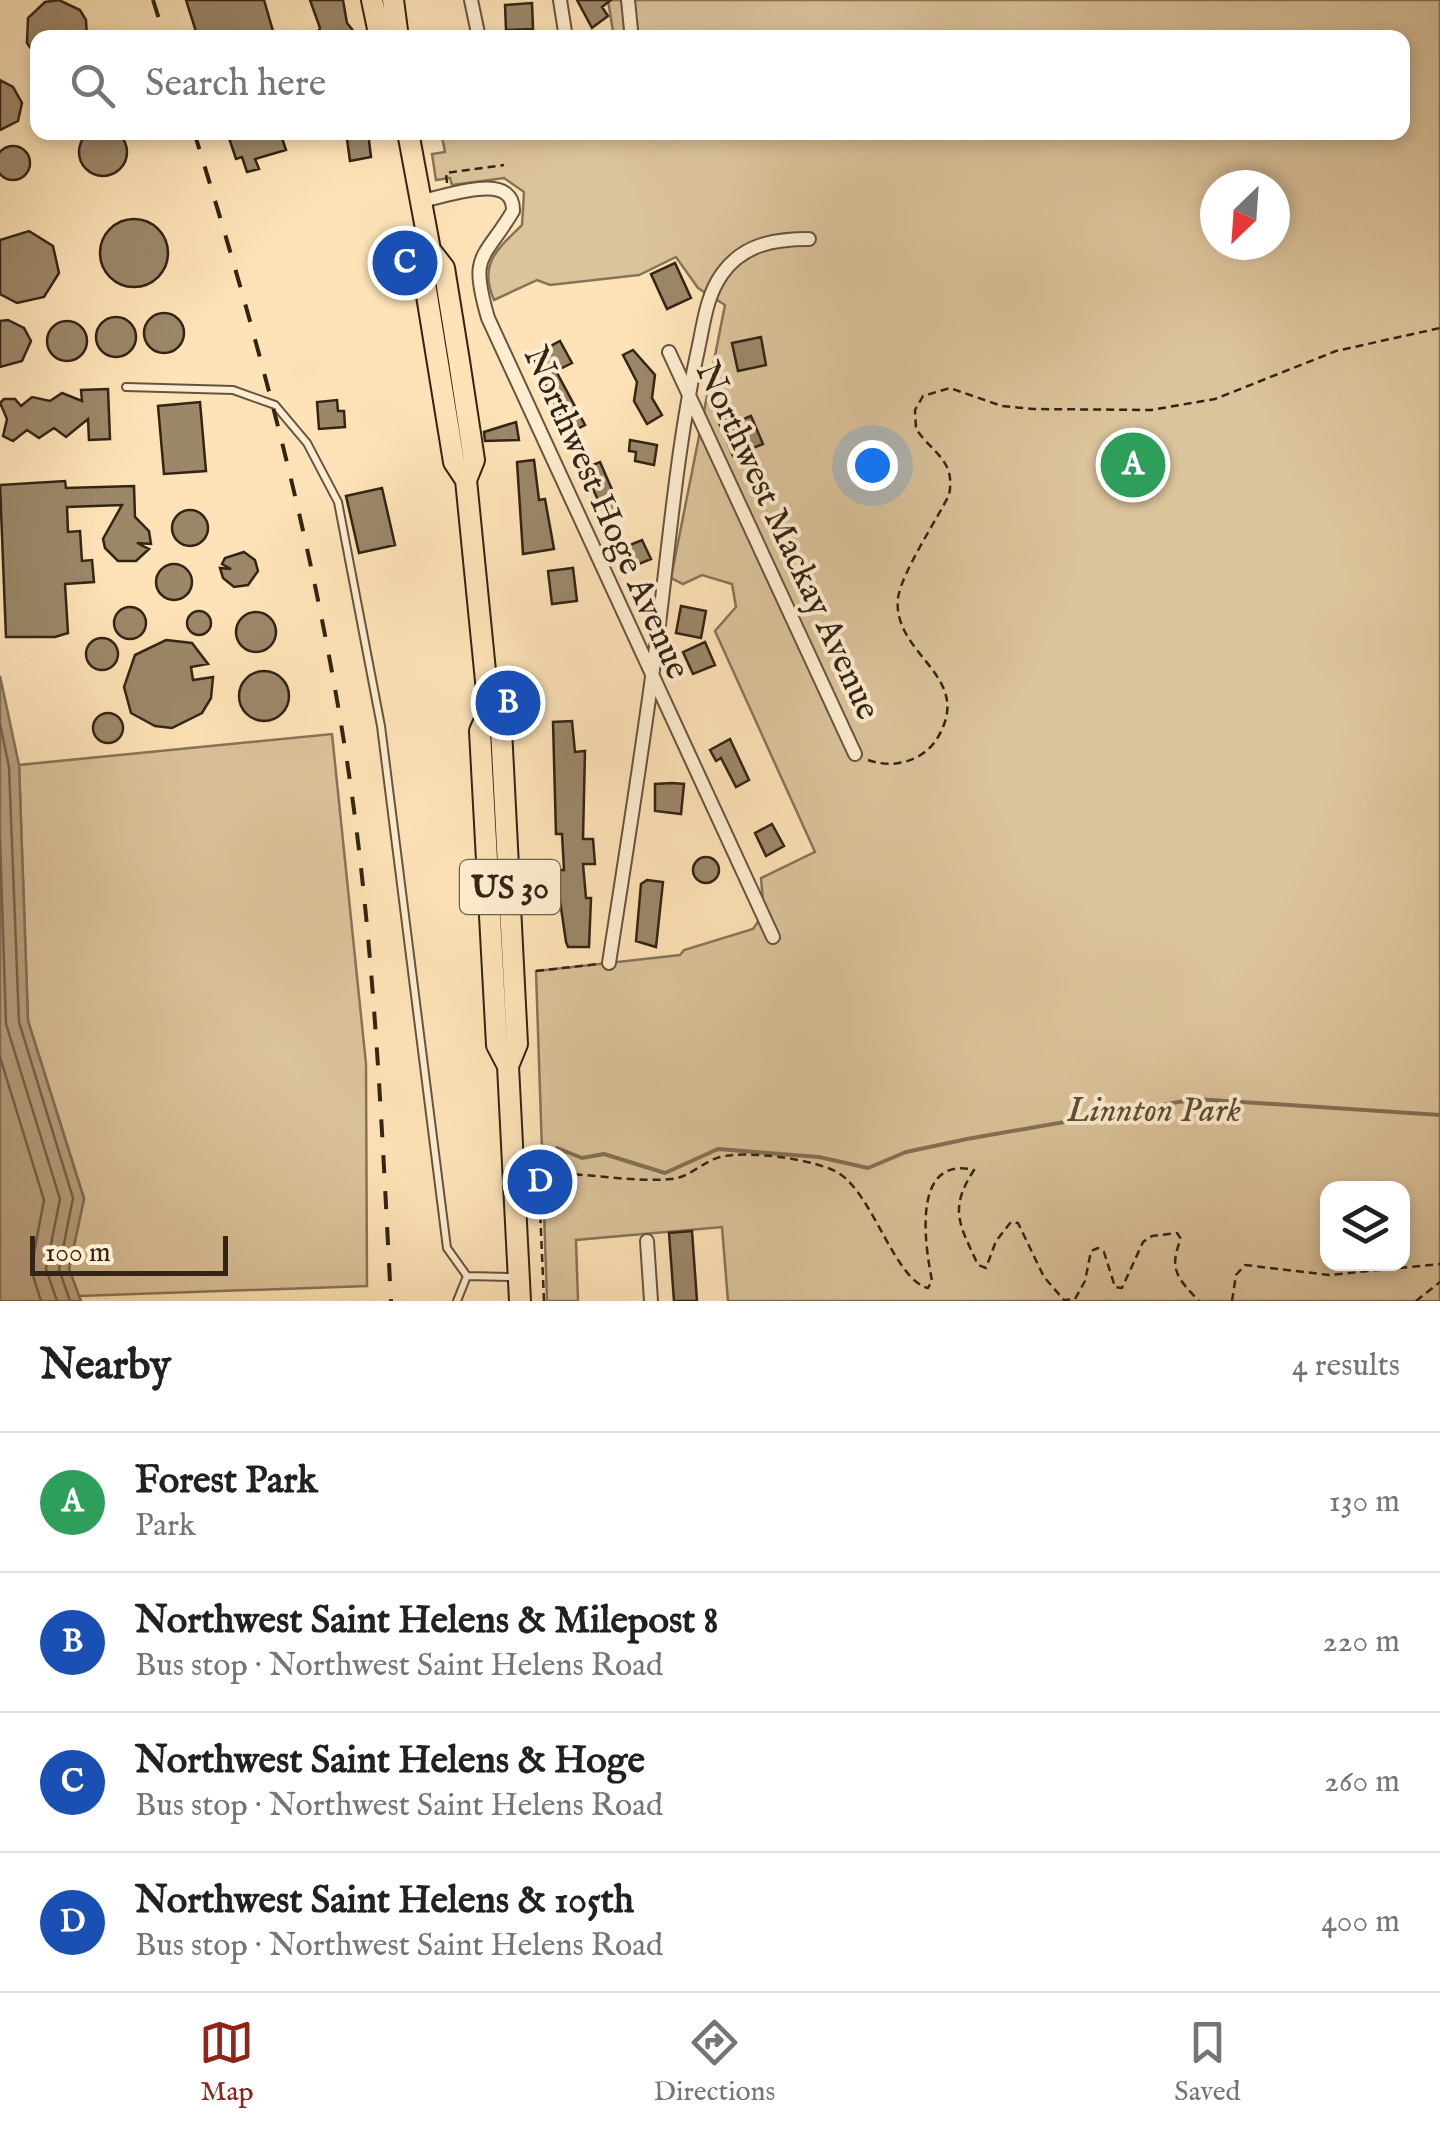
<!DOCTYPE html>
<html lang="en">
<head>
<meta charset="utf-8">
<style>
  body { margin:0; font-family:"IM FELL English",serif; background:#f6f6f6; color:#202124 }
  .controls { position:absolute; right:30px; bottom:30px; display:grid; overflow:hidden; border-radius:20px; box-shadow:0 5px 15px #0003 }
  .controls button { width:90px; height:90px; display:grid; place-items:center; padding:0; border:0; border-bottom:2px solid #e0e0e0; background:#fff; color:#202124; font:50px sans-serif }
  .compass { position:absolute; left:1200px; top:170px; width:90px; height:90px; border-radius:50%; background:#fff; box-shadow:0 5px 15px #0003; rotate:205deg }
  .scale { position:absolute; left:30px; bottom:25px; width:198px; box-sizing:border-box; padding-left:10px; border:5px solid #332415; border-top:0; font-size:28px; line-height:35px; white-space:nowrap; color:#332415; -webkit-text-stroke:8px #feedd0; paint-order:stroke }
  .you { position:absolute; left:872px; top:465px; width:35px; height:35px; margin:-25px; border:8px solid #fff; border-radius:50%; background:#1a73e8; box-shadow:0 0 0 15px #1a73e833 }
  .badge { display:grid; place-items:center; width:65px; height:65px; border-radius:50%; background:#8f2418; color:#fff; font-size:32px; font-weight:700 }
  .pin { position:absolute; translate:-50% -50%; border:5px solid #fff; box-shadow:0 2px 10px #0006 }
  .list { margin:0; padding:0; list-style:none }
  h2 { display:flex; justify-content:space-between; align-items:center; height:130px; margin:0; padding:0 40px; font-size:42px }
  h2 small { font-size:32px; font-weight:400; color:#757577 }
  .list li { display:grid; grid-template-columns:65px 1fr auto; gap:30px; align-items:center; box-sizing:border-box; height:140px; padding:0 40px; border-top:2px solid #e0e0e0 }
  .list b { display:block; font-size:38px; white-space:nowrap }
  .list p { margin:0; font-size:32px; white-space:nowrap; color:#757577 }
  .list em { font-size:32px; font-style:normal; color:#757577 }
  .icon { flex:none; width:55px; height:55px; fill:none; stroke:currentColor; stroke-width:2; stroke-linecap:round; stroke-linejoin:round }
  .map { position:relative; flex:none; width:1440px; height:1301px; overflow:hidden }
  .search { position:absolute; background:#fff; box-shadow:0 5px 15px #0003; left:30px; right:30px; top:30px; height:110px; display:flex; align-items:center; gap:25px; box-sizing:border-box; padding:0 35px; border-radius:20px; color:#757577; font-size:38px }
  .sheet { height:690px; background:#fff }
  nav { display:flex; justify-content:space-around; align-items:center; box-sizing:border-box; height:140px; border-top:2px solid #e0e0e0; background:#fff; font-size:28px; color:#757577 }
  nav a { display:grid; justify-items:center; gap:5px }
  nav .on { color:#8f2418 }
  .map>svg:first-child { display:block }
</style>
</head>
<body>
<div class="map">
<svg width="1440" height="1301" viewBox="0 0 1440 1301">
  <rect width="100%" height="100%" fill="#fde3b7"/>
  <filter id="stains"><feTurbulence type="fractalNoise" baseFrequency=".002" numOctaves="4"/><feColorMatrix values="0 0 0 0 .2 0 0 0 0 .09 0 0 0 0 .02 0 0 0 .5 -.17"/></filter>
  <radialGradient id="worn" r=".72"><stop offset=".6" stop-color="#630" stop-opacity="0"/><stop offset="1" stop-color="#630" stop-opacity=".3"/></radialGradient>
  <path fill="#dbc39b" stroke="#877458" stroke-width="2.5" fill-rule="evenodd" d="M608,0H1440V1301H728L722,1227L576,1240L578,1301H547L536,971L680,955L684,950L753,929L764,913L761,878L815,852L715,631L736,607L732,584L702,575L683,584L671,578L725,305L698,288L676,257L639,275L550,285L537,280L494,300C478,263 498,249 522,225L524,192L504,178L452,185L450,178L436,180L432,154L445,152L441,132H1402V38H614ZM1215,185H1275V245H1215ZM1328,1188H1402V1264H1328Z
    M332,734L366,1064L367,1286L79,1296L69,1269L84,1198L28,1021L19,765Z"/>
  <path fill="#b8a280" stroke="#837055" stroke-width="2.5" d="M0,676L19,765L28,1021L84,1199L69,1269L81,1301H0Z"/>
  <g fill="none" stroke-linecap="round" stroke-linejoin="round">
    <path stroke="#76634a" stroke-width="2.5" d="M0,724L9,767L19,1022L73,1198L59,1269L70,1301
      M0,839L6,1024L60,1199L46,1269L57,1301
      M0,1057L44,1200L31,1269L41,1301"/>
    <path stroke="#837055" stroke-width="4" d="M557,1148L582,1158L604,1154L665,1173L718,1149L819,1157L868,1168L906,1152L967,1139L1196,1099L1440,1115"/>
  </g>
  <path fill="#9c8769" stroke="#332415" stroke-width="2.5" d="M59,0L80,10L86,20L87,38H38V59L27,43L28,18L45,2Z
    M186,0H264L275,38H198Z
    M310,0H343L347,23L359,38L342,31L335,37L316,38L320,28Z
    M577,0H611L602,7L608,16L592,28Z
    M532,3L533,29L506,30L505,5Z
    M0,80L13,87L22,103L18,121L0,130Z
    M79 152a24 24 0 1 1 48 0a24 24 0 1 1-48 0Z
    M227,132H280L286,150L255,159L259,169L247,172L242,157L236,159Z
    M346,132H368L371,157L350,161Z
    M-4 163a17 17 0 1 1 34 0a17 17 0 1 1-34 0Z
    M100 253a34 34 0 1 1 68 0a34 34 0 1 1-68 0Z
    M29,231L53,246L59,273L44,297L17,303L0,294V240Z
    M675,263L691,298L667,309L651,274Z
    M144 333a20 20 0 1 1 40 0a20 20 0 1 1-40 0Z
    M96 337a20 20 0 1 1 40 0a20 20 0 1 1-40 0Z
    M8,320L24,328L31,341L22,361L0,367V321Z
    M47 341a20 20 0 1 1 40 0a20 20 0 1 1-40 0Z
    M761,337L766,365L738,371L732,343Z
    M560,341L572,363L556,371L585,425L569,433L532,356Z
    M633,350L655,375L652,398L662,415L647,424L634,401L637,382L623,355Z
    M108,389L110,439L89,440L88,419L66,437L54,428L39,438L27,430L13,441L3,436L7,419L0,403L4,399H15L21,406L32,397L50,401L62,393L82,401L81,390Z
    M337,400L338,411H344L345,427L319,429L317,402Z
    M200,402L206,471L164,474L158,406Z
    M733,409L739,421L751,416L763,444L733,456L716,416Z
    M516,422L519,440L485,441L484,432Z
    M630,440L657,445L654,465L635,461L636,452L629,451Z
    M534,460L539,500L545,499L554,549L523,554L517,462Z
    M600,462L620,508L607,518L583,469Z
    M65,481L66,488L134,486L135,517L149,531L151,544L137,543L149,549L136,561H118L105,548L103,539L122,505L67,507L68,532L80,531L82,561L92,560L94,582L65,584L68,633L55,637H6L0,485Z
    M382,488L395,545L359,553L346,496Z
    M172 528a18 18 0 1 1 36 0a18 18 0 1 1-36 0Z
    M642,540L651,559L634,566L625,547Z
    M244,552L255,560L258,571L248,585L234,587L223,578L220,568L231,569L222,564L225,558Z
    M156 582a18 18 0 1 1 36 0a18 18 0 1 1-36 0Z
    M573,568L577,601L552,604L548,571Z
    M681,606L706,611L701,638L676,633Z
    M114 623a16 16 0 1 1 32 0a16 16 0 1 1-32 0Z
    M187 623a12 12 0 1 1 24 0a12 12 0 1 1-24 0Z
    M236 632a20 20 0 1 1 40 0a20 20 0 1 1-40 0Z
    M86 654a16 16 0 1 1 32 0a16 16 0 1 1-32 0Z
    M166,640L192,643L208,664L191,667L193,680L213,677L211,698L202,713L172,728L155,726L131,713L124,687L135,655Z
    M705,642L715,665L693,674L683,652Z
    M239 696a25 25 0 1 1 50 0a25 25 0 1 1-50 0Z
    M93 728a15 15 0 1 1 30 0a15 15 0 1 1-30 0Z
    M572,721L575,752L585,751L583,839H593L595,864H583L586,898H591L589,947H568L566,942L558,887V870H564L562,834H556L553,722Z
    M730,739L749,780L736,787L721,758L716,761L710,750Z
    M672,783L684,784L681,814L655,811V784Z
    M772,824L784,846L766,856L755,833Z
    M693 870a13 13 0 1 1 26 0a13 13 0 1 1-26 0Z
    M647,880L663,882L656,947L636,941L641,884Z
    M692,1231L697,1301H674L669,1233Z"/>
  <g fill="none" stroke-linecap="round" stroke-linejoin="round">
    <defs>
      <path id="service" d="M126,387L233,390L275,405L307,443L338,502L381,726L447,1248L467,1276
        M467,1276L515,1277
        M457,1301L467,1276"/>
      <path id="minor" d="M471,0L479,38
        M560,0L566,38
        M628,0L631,30
        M421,201C446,197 514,170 513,211C483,261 469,253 488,318L773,937
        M669,352L855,754
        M609,963C626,853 644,742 658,632C670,536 678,439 699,345C704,321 707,295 722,274C743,244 775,239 809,239
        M647,1241L651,1301"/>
      <path id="trunk" d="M372,0L380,38
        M393,0L398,38
        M408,132L430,250L444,268L459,361L474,460L466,480
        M430,250L423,271L454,462L466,480L489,711L501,729L517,1044L508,1066
        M489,711L480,731L497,1045L508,1066L520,1301"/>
    </defs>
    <use href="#service" stroke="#66543e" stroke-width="10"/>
    <use href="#minor" stroke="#66543e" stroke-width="16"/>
    <use href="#trunk" stroke="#332415" stroke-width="24"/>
    <path stroke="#332415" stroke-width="2.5" stroke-dasharray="8 5" stroke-linecap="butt" d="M447,183L446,173L504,165
      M868,760C885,766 903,765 919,756C931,749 938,739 943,727C966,673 892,652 898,598C902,572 936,521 949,495C956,460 933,454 916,429L915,410L923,396L950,388L1002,406L1032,409L1151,410L1215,399L1336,351L1440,328
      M536,971L598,964
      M544,1301L540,1209L570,1174C603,1176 638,1182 671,1179C689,1178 702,1162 720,1157C746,1150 818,1159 840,1174C874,1197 895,1280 928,1288L932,1281C925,1245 911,1155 974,1170C948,1210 960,1225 978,1265L986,1268L996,1241L1011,1222L1018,1223L1044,1277L1064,1300L1075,1299L1085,1281L1091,1251L1098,1248L1104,1252L1115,1287L1122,1288L1143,1242L1152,1236L1177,1233L1181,1239C1168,1269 1178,1279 1199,1301
      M1232,1301L1236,1275L1245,1265L1329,1275L1440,1264
      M1416,1301L1440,1282"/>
    <use href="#service" stroke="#feedd0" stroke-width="6"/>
    <use href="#minor" stroke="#feedd0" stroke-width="12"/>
    <use href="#trunk" stroke="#fde3b7" stroke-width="20"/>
    <path stroke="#332415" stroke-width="4" stroke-dasharray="18 18" stroke-linecap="butt" d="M153,0L165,38
      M194,132C262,350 320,569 352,795C375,963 382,1132 391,1301"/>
  </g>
  <g text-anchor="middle" stroke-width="8" stroke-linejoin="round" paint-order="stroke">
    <rect fill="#feedd0" stroke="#70604d" stroke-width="2.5" x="460" y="860" width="100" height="54" rx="8"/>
    <g font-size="32" font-weight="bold" fill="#332415">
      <text x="510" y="898">US 30</text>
    </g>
    <g font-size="35" fill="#332415" stroke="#feedd0">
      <text transform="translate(608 512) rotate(66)" y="12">Northwest Hoge Avenue</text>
      <text transform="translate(789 540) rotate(65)" y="12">Northwest Mackay Avenue</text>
    </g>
    <g font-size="35" font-style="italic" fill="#5d4c36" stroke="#feedd0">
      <text x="1154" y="1121">Linnton Park</text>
    </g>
  </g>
  <rect width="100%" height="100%" filter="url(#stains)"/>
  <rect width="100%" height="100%" fill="url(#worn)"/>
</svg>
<div class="controls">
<button><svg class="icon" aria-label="layers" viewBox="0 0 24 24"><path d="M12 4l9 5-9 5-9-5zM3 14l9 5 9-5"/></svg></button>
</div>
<svg class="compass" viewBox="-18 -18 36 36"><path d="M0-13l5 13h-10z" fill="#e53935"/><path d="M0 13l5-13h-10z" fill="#757577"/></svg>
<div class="scale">100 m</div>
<div class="you"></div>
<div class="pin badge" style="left:1133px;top:465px;background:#2e9e5b">A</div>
<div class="pin badge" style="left:508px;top:703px;background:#1a4fb4">B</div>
<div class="pin badge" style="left:405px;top:263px;background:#1a4fb4">C</div>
<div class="pin badge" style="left:540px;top:1182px;background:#1a4fb4">D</div>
<div class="search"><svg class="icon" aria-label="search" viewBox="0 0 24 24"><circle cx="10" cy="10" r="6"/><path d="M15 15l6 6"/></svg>Search here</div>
</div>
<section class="sheet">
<h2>Nearby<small>4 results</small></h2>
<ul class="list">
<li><span class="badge" style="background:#2e9e5b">A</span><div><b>Forest Park</b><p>Park</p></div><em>130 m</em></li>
<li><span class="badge" style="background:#1a4fb4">B</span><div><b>Northwest Saint Helens &amp; Milepost 8</b><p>Bus stop · Northwest Saint Helens Road</p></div><em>220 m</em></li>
<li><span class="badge" style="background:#1a4fb4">C</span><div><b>Northwest Saint Helens &amp; Hoge</b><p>Bus stop · Northwest Saint Helens Road</p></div><em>260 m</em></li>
<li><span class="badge" style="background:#1a4fb4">D</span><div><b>Northwest Saint Helens &amp; 105th</b><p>Bus stop · Northwest Saint Helens Road</p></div><em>400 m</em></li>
</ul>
</section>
<nav>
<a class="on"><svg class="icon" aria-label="map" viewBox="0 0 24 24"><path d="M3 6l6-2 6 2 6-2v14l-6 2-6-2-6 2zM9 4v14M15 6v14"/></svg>Map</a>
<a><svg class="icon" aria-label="directions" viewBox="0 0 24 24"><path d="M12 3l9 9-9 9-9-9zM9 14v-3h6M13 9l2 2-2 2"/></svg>Directions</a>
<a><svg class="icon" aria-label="saved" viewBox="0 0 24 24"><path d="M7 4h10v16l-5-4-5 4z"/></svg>Saved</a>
</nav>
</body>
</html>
